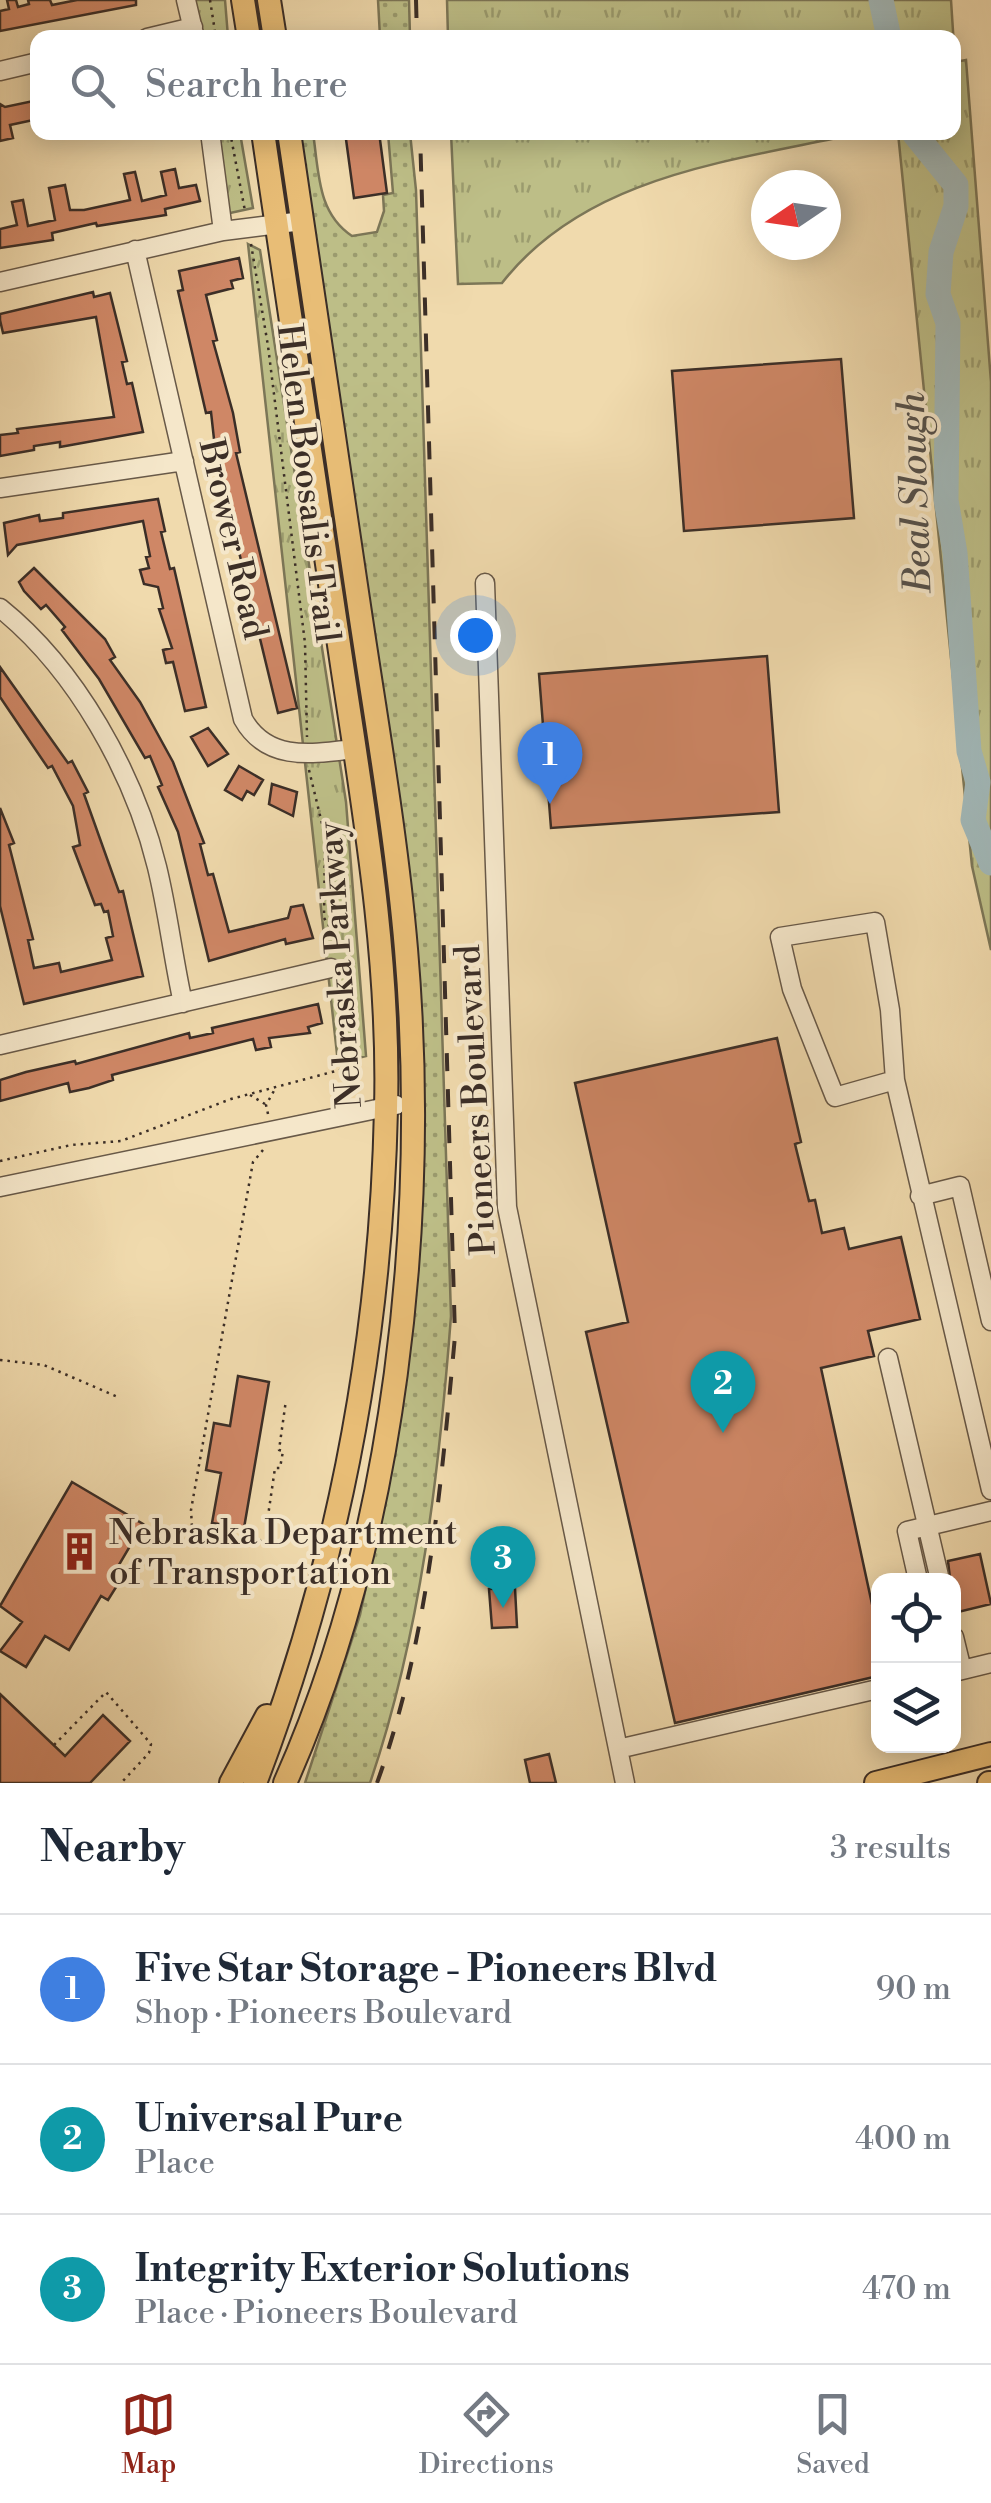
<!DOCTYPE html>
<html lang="en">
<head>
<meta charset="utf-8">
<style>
  body { margin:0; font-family:"Libre Bodoni",serif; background:#f2f2f3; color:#1f2937 }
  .controls { position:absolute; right:30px; bottom:30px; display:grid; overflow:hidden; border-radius:20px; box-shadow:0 5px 25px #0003 }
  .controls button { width:90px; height:90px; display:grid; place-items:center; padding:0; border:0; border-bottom:2px solid #e0e1e3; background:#fff; color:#1f2937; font:50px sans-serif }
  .compass { position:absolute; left:751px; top:170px; width:90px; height:90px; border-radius:50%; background:#fff; box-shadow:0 5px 25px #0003; rotate:257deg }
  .you { position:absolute; left:475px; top:635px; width:35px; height:35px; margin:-25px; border:8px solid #fff; border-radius:50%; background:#1a73e8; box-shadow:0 0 0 15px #1a73e833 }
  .badge { display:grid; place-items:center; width:65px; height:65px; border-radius:50%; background:#8f2418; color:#fff; font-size:32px; font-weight:700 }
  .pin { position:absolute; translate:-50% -82px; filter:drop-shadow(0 2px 5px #0008) }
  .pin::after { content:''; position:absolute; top:52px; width:35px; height:30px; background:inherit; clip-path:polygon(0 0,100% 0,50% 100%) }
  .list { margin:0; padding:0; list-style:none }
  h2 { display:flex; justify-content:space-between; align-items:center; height:130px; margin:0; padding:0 40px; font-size:42px }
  h2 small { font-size:32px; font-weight:400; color:#747a83 }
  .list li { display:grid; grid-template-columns:65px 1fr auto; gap:30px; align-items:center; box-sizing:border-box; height:150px; padding:0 40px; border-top:2px solid #e0e1e3 }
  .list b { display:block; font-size:38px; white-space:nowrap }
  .list p { margin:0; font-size:32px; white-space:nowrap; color:#747a83 }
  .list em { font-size:32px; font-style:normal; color:#747a83 }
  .icon { flex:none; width:55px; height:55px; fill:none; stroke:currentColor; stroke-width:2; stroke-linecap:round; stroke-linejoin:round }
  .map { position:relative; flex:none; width:991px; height:1783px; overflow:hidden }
  .search { position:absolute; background:#fff; box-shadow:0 5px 25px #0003; left:30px; right:30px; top:30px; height:110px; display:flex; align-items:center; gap:25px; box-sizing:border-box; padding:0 35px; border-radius:20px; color:#747a83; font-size:38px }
  .sheet { height:580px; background:#fff }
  nav { display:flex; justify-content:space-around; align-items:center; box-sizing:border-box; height:140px; border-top:2px solid #e0e1e3; background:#fff; font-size:28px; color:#747a83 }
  nav a { display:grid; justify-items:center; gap:5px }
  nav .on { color:#8f2418 }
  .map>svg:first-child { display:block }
</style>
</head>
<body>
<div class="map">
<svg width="991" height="1783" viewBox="0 0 991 1783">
  <defs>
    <pattern id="grass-dots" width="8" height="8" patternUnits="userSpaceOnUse" patternTransform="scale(2.5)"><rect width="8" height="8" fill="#bdbe87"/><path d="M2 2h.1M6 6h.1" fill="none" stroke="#9b9b6e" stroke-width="1.8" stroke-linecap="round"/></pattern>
    <pattern id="park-tufts" width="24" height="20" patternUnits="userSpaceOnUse" patternTransform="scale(2.5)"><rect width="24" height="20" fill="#bdbe87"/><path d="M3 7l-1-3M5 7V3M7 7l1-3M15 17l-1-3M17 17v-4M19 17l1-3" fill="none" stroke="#9b9b6e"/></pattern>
  </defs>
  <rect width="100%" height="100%" fill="#f0daad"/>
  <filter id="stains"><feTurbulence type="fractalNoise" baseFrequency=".002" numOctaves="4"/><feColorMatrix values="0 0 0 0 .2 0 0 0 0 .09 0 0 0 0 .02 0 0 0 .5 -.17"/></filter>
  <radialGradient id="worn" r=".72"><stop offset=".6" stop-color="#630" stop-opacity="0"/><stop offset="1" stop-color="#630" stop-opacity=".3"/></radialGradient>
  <path fill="url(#grass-dots)" stroke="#7c7657" stroke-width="2.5" d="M378,0H409L410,37H380Z
    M298,133H313C319,172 317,213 352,236L377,232L384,211L383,195L393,193L388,133H410L416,190L451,1316C439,1473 421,1633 370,1783H305L360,1615L394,1456L421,1083Z"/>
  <path fill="url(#park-tufts)" stroke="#7c7657" stroke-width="2.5" d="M186,0H225L228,37H195Z
    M447,0H951L955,62L966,60L991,382V950L972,866L898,133L954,132V38L448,37Z
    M210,133H240L253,208L221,215Z
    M451,133V132L860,133C734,161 587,174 502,283L458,284Z
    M248,244L260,250L346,802L366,1056L338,1063Z"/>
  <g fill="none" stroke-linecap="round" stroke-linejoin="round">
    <path stroke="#a1b7b7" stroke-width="25" d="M881,0L889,38
      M913,132L956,185V206L941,252L938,294L948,323L946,500L955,553L969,751L978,782L973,820L991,863"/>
  </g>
  <path fill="#cf8766" stroke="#3b2e27" stroke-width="2.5" d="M7,0H16L18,7L29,4L28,0H50L52,5L77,0H136V5L0,31V11L9,9Z
    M38,100V119L10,125L13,138L0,141V104L5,107Z
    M345,132H379L387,193L354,198Z
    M175,169L179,188L196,185L200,201L165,209L166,215L97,226L96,223L52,233L53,240L0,248V229L17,225L12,202L23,200L28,226L55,220L49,188L65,185L70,210H84L130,200L124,174L135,172L142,201L166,195L161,172Z
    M239,258L243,278L231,281L233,288L206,295L217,340L213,341L233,413L240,452L236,453L297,708L278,713L216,457L211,412L206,413L178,291L183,290L179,271Z
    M93,292L94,297L110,293L127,361L122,362L127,384L132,383L143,432L60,447V442L34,446V450L0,456V435L18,433L17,429L114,417L96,317L3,333L0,320V314Z
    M841,359L854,518L684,531L672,371Z
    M158,499L165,531L161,532L170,569L174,568L206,707L185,711L173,662L166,663L163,650L172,648L159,609L163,608L158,587L144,584L140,570L149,568L146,557L150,556L143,521L17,545L8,555L4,523L39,515L40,521L63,518V513Z
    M34,568L105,639L115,657L110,660L140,702L173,762L204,843L200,844L208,875L213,874L229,932L288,918L291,907L303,905L313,938L286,944L285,939L209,961L178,832L158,787L162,785L150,756L145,758L99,679L62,630L65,627L46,605L41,609L24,591L19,582Z
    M767,656L779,812L551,828L539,674Z
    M0,667L68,763L72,761L88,792L84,794L119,892L123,891L143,976L24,1004L0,906V808L14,843L9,845L33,939L28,940L34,968L59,963L61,972L112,960L106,938L113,936L108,911L104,912L101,904L95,905L73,847L80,845L73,806L52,766L48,768L0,697Z
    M208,728L228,754L208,766L191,737Z
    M239,766L263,780L254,795L247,791L242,800L225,790Z
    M272,784L297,792L293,816L269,804Z
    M318,1004L322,1023L308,1027L310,1033L269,1038L271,1047L256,1050L253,1039L112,1075L113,1080L89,1088L70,1092L68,1083L0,1101V1080L26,1072L75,1061L76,1064L189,1033L190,1038L213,1033L212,1028Z
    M777,1038L801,1142L795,1144L809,1201L815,1200L822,1233L844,1228L849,1249L901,1237L920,1319L868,1331L874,1356L821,1368L878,1632V1676L675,1723L586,1332L628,1322L575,1083Z
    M238,1376L269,1382L244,1528L212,1523L221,1473L206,1470L214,1423L230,1426Z
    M72,1482L143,1524L110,1580L118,1584L108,1600L101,1596L69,1650L45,1636L26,1667L0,1651L22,1622L0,1606Z
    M980,1554L991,1604L954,1613L948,1561Z
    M515,1588L517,1627L492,1628L489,1589Z
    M0,1694L65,1756L103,1715L130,1741L90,1783H0Z
    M549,1754L556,1783H530L525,1760Z"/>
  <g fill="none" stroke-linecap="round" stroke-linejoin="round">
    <defs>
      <path id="minor" d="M186,0L195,38
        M147,38L193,27
        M0,71L38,62
        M210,132L223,231
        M135,250L243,719C267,762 312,754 354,749
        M0,282L223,231L302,221
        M0,488L184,461
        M485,583L507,1207L625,1783
        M0,608C76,669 134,773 157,867C168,912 173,958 183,1003
        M0,1045L331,968
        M895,1080L835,1097L792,989L780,937L875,922L890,1010L895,1080L991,1490
        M0,1187L396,1105
        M920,1196L960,1186L991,1321
        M888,1358L940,1580
        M918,1580L907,1531L991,1511
        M954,1637L962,1670
        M954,1672L991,1663
        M618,1749L878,1689"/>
      <path id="major" d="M243,0L249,38
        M269,0L275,38
        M231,1783L267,1716
        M255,1783C338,1567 381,1341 386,1109C390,961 364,811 342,665C316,488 289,310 263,132
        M285,1783C396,1535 429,1219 406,949C396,832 375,715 358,599C335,443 312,288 289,132
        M876,1783L991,1754
        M989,1783H991"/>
    </defs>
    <use href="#minor" stroke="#685948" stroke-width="21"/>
    <use href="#major" stroke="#3b2e27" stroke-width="26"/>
    <path stroke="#3b2e27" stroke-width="2.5" stroke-dasharray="2.5 5" stroke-linecap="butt" d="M210,0L216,38
      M230,132L245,211
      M251,244L268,346L305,643L307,737
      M250,1095L265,1104
      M268,1114L266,1105L275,1089
      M263,1150L253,1162L191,1510L192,1527L198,1533L254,1544L271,1534L268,1516L275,1468H280L283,1451L279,1450L286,1400
      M0,1161L71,1145L121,1141L231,1099L347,1068L354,963L324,918L325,836L309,770
      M0,1360L44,1365L120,1398
      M54,1745L106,1692L151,1744L149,1753L121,1783"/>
    <use href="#minor" stroke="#f5e7ca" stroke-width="18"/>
    <use href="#major" stroke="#e8bd76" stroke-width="22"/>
    <path stroke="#3b2e27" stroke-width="4" stroke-dasharray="18 18" stroke-linecap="butt" d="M416,0L417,38
      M377,1783C428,1641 441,1486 455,1336L420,132"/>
  </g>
  <defs>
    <symbol id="building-bare" viewBox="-9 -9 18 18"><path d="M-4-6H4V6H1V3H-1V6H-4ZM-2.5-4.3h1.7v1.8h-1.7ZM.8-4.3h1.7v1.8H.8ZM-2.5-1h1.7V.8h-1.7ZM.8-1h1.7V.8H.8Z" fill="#8f2418" stroke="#f5e7ca" stroke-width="2.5" paint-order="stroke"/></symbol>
  </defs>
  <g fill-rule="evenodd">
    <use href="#building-bare" x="52" y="1524" width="55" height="55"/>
  </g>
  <g text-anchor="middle" stroke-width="8" stroke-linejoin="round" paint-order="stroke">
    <g font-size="35" fill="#3b2e27" stroke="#f5e7ca">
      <text transform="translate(309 483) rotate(83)" y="12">Helen Boosalis Trail</text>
      <text transform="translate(234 539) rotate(77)" y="12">Brower Road</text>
      <text transform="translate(339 965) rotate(-94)" y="12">Nebraska Parkway</text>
      <text transform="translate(475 1100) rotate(-93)" y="12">Pioneers Boulevard</text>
    </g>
    <g font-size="35" fill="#3b2e27" stroke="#f5e7ca" text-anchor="start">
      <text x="109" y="1544">Nebraska Department<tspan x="109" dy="40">of Transportation</tspan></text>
    </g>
    <g font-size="38" font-style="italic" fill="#54504b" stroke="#f5e7ca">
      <text transform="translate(914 493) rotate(-92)" y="13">Beal Slough</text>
    </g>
  </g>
  <rect width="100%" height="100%" filter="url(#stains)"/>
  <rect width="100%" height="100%" fill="url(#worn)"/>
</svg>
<div class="controls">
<button><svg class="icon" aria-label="locate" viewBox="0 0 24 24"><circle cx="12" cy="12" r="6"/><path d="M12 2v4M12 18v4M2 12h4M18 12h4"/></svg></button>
<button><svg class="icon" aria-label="layers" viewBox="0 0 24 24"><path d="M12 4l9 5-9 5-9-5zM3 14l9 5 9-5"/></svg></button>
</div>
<svg class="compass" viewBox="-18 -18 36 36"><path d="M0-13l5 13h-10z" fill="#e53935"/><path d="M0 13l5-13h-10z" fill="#747a83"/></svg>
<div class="you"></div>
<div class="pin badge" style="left:550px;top:804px;background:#3f7fe0">1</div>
<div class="pin badge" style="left:723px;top:1433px;background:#0f9aa8">2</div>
<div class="pin badge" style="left:503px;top:1608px;background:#0f9aa8">3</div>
<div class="search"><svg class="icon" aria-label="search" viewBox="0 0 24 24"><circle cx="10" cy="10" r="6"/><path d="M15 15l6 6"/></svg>Search here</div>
</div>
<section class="sheet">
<h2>Nearby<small>3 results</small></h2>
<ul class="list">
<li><span class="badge" style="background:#3f7fe0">1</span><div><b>Five Star Storage - Pioneers Blvd</b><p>Shop · Pioneers Boulevard</p></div><em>90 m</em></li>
<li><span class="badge" style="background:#0f9aa8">2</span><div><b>Universal Pure</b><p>Place</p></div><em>400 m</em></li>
<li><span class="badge" style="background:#0f9aa8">3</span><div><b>Integrity Exterior Solutions</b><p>Place · Pioneers Boulevard</p></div><em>470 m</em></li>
</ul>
</section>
<nav>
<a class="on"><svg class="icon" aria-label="map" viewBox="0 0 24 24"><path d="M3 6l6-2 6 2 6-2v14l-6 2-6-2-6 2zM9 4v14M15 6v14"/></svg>Map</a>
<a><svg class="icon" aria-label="directions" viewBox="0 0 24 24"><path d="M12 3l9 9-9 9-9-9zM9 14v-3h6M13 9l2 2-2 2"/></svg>Directions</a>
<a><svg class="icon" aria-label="saved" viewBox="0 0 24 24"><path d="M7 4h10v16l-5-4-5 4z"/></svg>Saved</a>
</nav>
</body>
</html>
